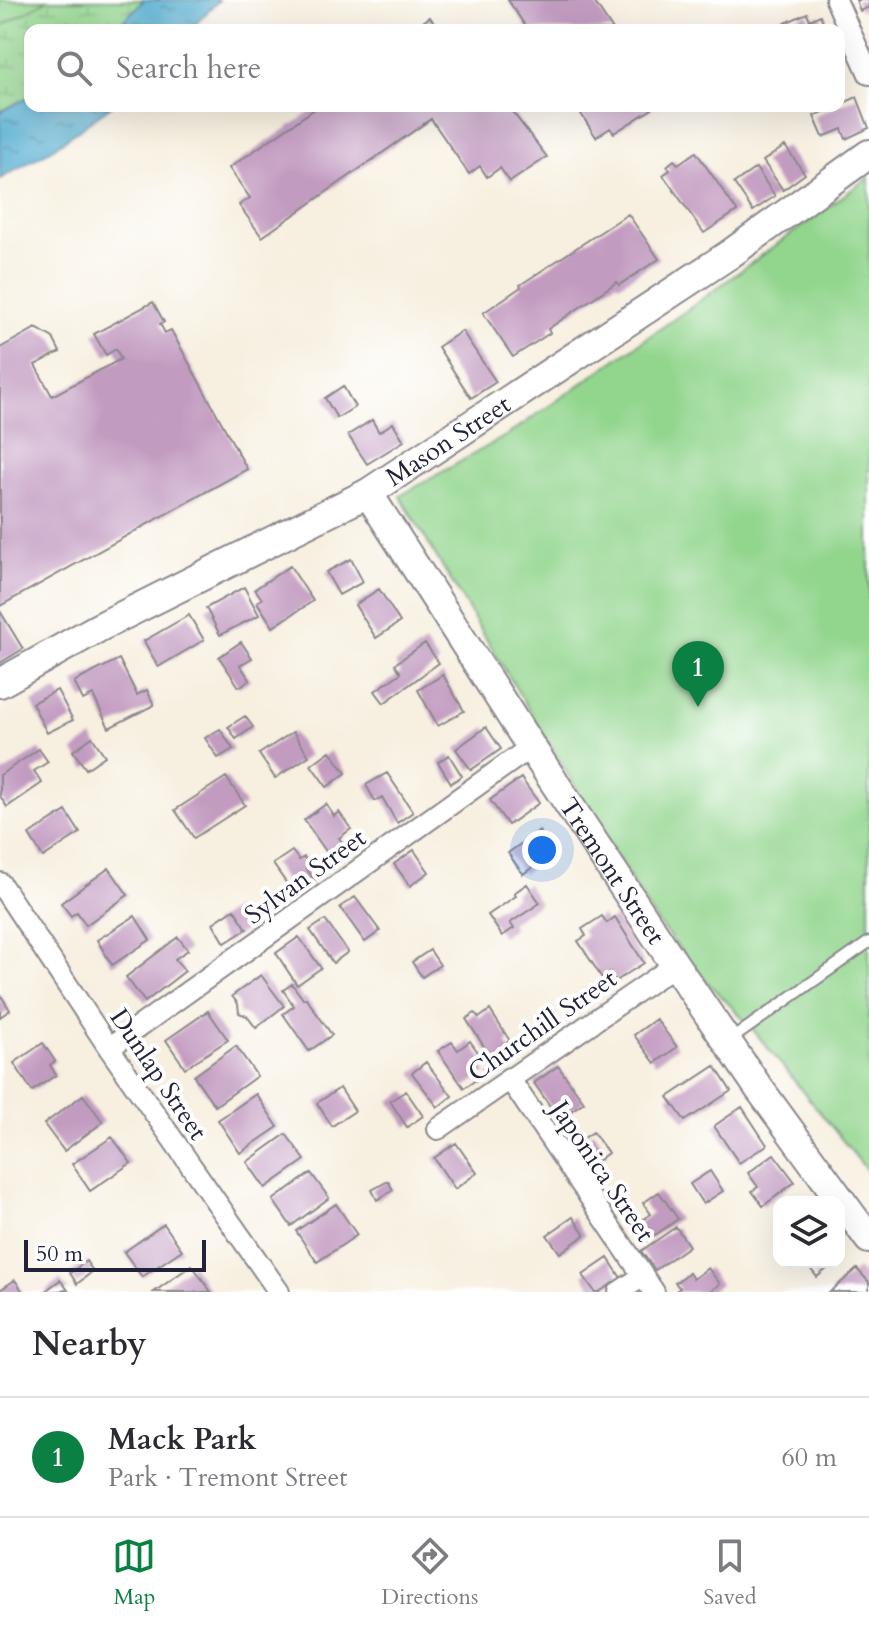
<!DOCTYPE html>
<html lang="en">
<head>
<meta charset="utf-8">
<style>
  body { margin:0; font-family:Cardo,serif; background:#f7f7f7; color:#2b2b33 }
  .controls { position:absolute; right:24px; bottom:24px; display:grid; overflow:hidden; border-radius:16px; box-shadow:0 8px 32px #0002 }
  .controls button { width:72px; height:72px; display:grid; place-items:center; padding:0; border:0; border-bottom:2px solid #e1e1e2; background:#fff; color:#2b2b33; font:40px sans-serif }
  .scale { position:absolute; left:24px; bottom:20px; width:182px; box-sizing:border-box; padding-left:8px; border:4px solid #22223b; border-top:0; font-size:22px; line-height:28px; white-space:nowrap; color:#22223b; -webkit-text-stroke:6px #fff; paint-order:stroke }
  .you { position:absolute; left:542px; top:850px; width:28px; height:28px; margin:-20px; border:6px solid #fff; border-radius:50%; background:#1a73e8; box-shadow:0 0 0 12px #1a73e833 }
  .badge { display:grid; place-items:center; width:52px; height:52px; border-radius:50%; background:#0b8043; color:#fff; font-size:26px; font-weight:700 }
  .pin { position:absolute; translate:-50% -66px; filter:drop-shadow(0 2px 4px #0008) }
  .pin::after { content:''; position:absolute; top:42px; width:28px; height:24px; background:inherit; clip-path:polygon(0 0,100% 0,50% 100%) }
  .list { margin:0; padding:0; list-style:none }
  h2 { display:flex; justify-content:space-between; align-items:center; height:104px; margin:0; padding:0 32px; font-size:34px }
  h2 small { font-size:26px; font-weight:400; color:#7c7c81 }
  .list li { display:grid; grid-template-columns:52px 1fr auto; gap:24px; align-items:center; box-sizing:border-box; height:120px; padding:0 32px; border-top:2px solid #e1e1e2 }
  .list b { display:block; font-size:30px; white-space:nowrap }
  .list p { margin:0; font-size:26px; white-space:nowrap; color:#7c7c81 }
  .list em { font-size:26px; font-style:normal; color:#7c7c81 }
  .icon { flex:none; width:44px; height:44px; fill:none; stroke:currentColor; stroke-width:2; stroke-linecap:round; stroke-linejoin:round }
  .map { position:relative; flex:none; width:869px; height:1292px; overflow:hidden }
  .search { position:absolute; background:#fff; box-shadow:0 8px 32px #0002; left:24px; right:24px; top:24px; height:88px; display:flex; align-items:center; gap:20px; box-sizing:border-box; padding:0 28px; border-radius:16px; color:#7c7c81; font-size:30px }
  .sheet { height:224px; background:#fff }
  nav { display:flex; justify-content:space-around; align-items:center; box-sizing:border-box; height:112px; border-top:2px solid #e1e1e2; background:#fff; font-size:22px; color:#7c7c81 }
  nav a { display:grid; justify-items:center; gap:4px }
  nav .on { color:#0b8043 }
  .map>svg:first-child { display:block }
</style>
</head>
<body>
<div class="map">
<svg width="869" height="1292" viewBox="0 0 869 1292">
  <defs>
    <pattern id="wetland-marsh" width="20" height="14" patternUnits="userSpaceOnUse" patternTransform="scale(2)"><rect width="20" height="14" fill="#92d58d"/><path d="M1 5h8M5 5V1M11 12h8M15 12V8" fill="none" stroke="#7eb77b"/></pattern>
    <pattern id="water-ripples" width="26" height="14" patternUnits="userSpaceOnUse" patternTransform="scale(2)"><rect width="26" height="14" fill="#51accf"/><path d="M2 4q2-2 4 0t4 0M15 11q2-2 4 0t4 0" fill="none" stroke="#438ca9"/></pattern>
  </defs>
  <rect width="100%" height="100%" fill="#fff"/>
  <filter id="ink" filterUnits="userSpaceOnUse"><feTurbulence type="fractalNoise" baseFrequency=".0125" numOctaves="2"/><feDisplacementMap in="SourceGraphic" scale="16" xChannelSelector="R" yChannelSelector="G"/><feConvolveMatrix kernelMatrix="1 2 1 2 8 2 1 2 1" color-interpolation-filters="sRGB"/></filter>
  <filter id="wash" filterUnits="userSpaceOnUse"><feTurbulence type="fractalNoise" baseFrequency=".006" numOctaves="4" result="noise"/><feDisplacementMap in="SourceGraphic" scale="32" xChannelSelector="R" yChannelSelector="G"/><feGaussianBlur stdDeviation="1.8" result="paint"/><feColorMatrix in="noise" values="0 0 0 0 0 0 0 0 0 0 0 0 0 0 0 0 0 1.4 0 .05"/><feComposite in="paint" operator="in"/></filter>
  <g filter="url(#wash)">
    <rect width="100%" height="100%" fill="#f7efdf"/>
    <path fill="#92d58d" stroke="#5a7c64" stroke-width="2" d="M0,0H48L0,27Z
      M869,177V1173L750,1026L696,970L655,919L400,496L509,434L687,310Z"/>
    <path fill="url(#wetland-marsh)" stroke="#5a7c64" stroke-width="2" d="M48,0H144L114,30H30V96L0,112V27Z"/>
    <path fill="url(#water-ripples)" stroke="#3a6785" stroke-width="2" d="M144,0H219L190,30H114Z
      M30,96V106H111L52,149L0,179V112Z"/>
    <g id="blocks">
      <path fill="#c29bc1" d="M508,0H593L613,30H528Z
        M856,0H869V7L860,11Z
        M807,13L810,20L820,15L827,30H788L785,23Z
        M430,17L439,30H412Z
        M857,97L869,128L846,139L842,129L823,137L814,116Z
        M319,106H508L547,157L510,182L500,168L487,177L480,166L469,174L431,119L262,237L239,205L250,198L229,168Z
        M576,106H650L652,109L614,133L610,128L596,137Z
        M785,146L805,174L783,190L763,161Z
        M696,152L737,211L704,233L663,175L670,170L667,166L674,160L678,164Z
        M756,168L775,196L753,211L734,183Z
        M628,214L659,259L619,285L617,282L548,329L550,333L513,357L483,313L521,287L520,285Z
        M153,302L164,322L160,324L165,333L171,330L247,469L0,606V348L36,328L53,338L60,352L35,365L52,396L121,359L116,349L106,355L94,334Z
        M462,331L496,382L471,398L438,347Z
        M343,386L355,407L337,418L325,398Z
        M372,420L379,432L393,423L404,441L367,464L348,435Z
        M351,559L363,582L339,595L326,572Z
        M290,566L313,601L273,627L257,602L262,599L255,589Z
        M244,587L259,615L220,635L206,608Z
        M379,589L400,622L376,638L355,605Z
        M0,611L23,649L0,663Z
        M189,615L204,640L158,667L144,641Z
        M241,642L252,658L240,665L250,680L239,687L219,657Z
        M425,643L439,663L384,703L375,691L401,673L395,664Z
        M119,659L137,695L147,690L154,705L109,728L93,695L83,700L74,682Z
        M443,675L464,711L438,726L418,690Z
        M57,690L73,720L47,733L32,703Z
        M245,716L253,727L236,739L228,727Z
        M486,727L501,749L471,770L456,749Z
        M220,729L233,749L218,758L205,738Z
        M293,732L309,756L275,778L259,754Z
        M92,737L105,756L86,769L73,751Z
        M39,749L48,762L34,771L42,783L7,807L0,796V775Z
        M330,751L346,773L327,787L311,765Z
        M449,755L462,776L451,783L438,762Z
        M387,773L413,812L397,823L382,797L375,801L366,785Z
        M226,777L245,805L194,838L175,810Z
        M521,778L539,803L508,825L490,800Z
        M326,804L334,816L339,812L351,829L339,838L350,853L335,864L304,820Z
        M66,811L80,833L43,857L29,835Z
        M539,831L553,853L523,874L508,853Z
        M414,850L429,872L410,886L394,864Z
        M292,851L299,860L304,857L310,866L306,868L314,880L294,894L273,864Z
        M109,868L128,895L86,925L77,912L71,916L61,903Z
        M527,884L540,903L510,923L514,928L502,936L488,915L516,896L514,893Z
        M355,897L380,931L365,942L340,907Z
        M234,909L247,929L225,943L213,923Z
        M135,916L150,940L112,965L97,940Z
        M602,916L607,923L615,917L644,963L616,981L610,972L602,978L578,941L586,936L582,929Z
        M325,920L348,952L333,963L310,930Z
        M178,937L188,950L175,959L185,971L145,1002L126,977Z
        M299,937L321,968L297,985L276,953Z
        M430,950L440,965L422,977L412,962Z
        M261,975L284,1006L256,1028L247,1016L239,1013L238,1004L232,996Z
        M292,984L303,999L306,998L332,1035L309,1051L283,1014L294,1006L283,990Z
        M0,994L10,1010L0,1017Z
        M490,1010L510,1041L506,1043L514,1055L497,1066L466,1019L475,1013L479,1018Z
        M208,1011L228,1040L185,1068L166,1040Z
        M656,1019L677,1047L655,1063L634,1035Z
        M470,1041L487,1065L483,1068L486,1073L464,1088L438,1051L452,1042L458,1050Z
        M43,1043L55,1061L50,1065L56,1075L32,1091L14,1063Z
        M236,1046L257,1076L215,1106L194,1076Z
        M426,1062L452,1096L438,1107L412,1073Z
        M558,1066L584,1102L559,1119L534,1083Z
        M715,1066L731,1091L685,1121L668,1097Z
        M340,1088L355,1111L332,1126L317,1103Z
        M406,1091L423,1116L407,1127L390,1101Z
        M256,1094L278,1127L240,1153L218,1120Z
        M83,1095L103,1122L64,1151L44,1124Z
        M742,1107L767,1145L739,1163L714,1126Z
        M593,1132L608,1153L590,1166L579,1150L582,1148L578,1142Z
        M286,1134L305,1160L265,1188L247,1162Z
        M112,1137L131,1163L90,1191L72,1164Z
        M456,1143L477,1173L455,1189L434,1158Z
        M774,1154L795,1182L763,1206L752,1191L758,1187L748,1173Z
        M710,1171L723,1191L703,1204L690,1184Z
        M311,1173L329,1198L291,1226L273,1200Z
        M388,1181L393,1190L377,1200L372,1190Z
        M659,1192L678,1219L645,1242L634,1226L651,1214L643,1203Z
        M336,1204L357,1235L317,1262L296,1231Z
        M573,1217L585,1235L560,1253L547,1235Z
        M164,1224L182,1250L142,1277L124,1252Z
        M676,1227L689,1246L655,1270L641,1251Z
        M608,1258L621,1278L599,1292H595L583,1275Z
        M86,1261L93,1271L77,1284L70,1273Z
        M805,1262H835L817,1277Z
        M192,1265L211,1292H154Z
        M708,1268L720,1284L709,1292H675L680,1288L675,1283L689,1273L693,1279Z
        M857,1269L869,1282V1292H830Z
        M15,1280L23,1292H0V1290Z
        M60,1280L68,1290L44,1292Z"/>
    </g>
  </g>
  <g filter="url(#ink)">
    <use href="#blocks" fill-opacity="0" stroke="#8c888d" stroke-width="2"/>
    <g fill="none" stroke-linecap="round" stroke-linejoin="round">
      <defs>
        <path id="lane" d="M730,1040L869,942"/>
        <path id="street" d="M836,0L869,74
          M0,883L109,1048L279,1292
          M109,1048L531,747
          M509,1078L654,1292
          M438,1129L675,965
          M619,1292L643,1276"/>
        <g id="secondary">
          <path id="s1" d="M368,493L531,747L675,965L758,1087L869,1239"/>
          <path id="s2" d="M0,683L98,628L368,493L730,254L869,154"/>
        </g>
      </defs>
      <use href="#lane" stroke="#8c888d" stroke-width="14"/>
      <use href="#street" stroke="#8c888d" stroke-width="24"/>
      <use href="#secondary" stroke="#8c888d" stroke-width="32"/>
      <use href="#lane" stroke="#fff" stroke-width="10"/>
      <use href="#street" stroke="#fff" stroke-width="20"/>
      <use href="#secondary" stroke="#fff" stroke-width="28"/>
    </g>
  </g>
  <g text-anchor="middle" stroke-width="8" stroke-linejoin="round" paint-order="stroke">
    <g font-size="26" fill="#22223b" stroke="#fff">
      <text dy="9" stroke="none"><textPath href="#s2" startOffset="510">Mason Street</textPath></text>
      <text dy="9" stroke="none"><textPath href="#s1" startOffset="450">Tremont Street</textPath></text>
      <text transform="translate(305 876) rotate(-36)" y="9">Sylvan Street</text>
      <text transform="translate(542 1025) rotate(-35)" y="9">Churchill Street</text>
      <text transform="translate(159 1074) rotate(56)" y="9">Dunlap Street</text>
      <text transform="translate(603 1171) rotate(56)" y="9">Japonica Street</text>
    </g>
  </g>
</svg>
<div class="controls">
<button><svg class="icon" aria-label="layers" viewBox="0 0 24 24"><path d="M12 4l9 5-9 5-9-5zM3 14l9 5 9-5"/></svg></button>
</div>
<div class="scale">50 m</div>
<div class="you"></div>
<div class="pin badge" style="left:698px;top:707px">1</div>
<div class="search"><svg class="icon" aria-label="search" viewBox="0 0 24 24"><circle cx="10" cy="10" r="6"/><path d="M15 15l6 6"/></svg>Search here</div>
</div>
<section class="sheet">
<h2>Nearby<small></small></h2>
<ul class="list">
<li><span class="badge">1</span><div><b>Mack Park</b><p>Park · Tremont Street</p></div><em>60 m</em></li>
</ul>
</section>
<nav>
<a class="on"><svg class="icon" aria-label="map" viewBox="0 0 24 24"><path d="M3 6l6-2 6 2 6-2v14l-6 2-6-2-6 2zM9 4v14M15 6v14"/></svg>Map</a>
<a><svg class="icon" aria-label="directions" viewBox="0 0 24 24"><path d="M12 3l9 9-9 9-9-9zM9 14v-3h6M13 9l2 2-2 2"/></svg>Directions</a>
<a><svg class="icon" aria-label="saved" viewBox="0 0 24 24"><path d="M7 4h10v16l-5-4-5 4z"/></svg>Saved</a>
</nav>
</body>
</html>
